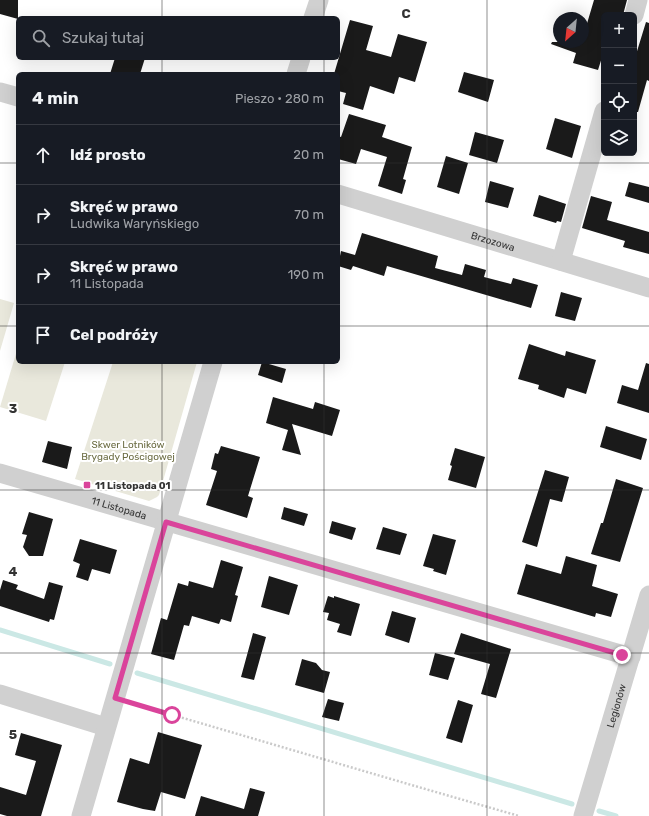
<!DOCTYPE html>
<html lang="pl">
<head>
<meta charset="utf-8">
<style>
  body { margin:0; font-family:Rubik,sans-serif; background:#20242c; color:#f1f3f6 }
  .controls { position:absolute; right:12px; top:12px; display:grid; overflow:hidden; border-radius:6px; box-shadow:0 4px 16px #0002 }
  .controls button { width:36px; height:36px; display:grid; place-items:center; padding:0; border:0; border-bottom:1px solid #363941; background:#171b24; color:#f1f3f6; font:20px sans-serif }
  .compass { position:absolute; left:553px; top:12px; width:36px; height:36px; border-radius:50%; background:#171b24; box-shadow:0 4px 16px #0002; rotate:207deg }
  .stop { position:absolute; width:12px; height:12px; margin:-9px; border:3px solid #da449b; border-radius:50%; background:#fff }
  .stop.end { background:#da449b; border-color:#fff; box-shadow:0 1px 4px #0008 }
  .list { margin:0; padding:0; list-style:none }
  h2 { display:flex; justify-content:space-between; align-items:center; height:52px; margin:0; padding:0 16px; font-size:17px }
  h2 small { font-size:13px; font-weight:400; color:#9ea1a6 }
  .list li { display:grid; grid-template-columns:26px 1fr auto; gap:12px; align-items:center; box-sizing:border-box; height:60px; padding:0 16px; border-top:1px solid #363941 }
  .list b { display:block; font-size:15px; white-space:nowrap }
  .list p { margin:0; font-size:13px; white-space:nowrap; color:#9ea1a6 }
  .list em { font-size:13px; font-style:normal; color:#9ea1a6 }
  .icon { flex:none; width:22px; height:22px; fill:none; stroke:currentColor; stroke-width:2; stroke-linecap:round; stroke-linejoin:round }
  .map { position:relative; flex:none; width:649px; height:816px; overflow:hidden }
  .search { position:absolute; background:#171b24; box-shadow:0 4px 16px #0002; left:16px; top:16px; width:324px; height:44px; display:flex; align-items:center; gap:10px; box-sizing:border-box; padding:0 14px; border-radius:6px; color:#9ea1a6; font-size:15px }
  .panel { position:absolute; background:#171b24; box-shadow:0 4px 16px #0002; left:16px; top:72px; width:324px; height:292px; border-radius:6px }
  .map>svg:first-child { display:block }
</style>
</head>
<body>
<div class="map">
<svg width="649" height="816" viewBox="0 0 649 816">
  <rect width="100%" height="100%" fill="#fff"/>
  <path fill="#e9e8dc" d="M0,299L14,303L0,351Z
    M18,347V362H65L46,421L0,407Z
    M113,362H197L159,495L157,497L149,501L75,479Z"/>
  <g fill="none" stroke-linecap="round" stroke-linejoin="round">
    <path stroke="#cbe8e5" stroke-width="5" d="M0,630L110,664
      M137,673L572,804
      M599,811L616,816"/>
  </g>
  <path fill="#1a1a1a" d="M0,0H18V19L0,14Z
    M594,0H627L623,15H604V51L598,70L573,63L576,53L551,44L552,42H583V37Z
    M350,20L373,26L366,50L391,57L398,34L427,42L415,82L399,77L394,94L370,86L363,110L343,104L346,93L338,91V74H334Z
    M646,22L649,23V81L647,80L638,112H634V61Z
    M115,58H145L140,74H110Z
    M464,72L494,80L488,102L458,92Z
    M349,114L386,125L382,137L412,147L403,179L406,180L402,194L378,186L387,157L361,149L356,164L338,159V136L341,137Z
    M555,118L581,126L572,158L546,149Z
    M475,132L504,140L497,163L469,155Z
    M446,156L468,163L459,194L437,187Z
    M490,181L514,188L508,208L485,202Z
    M629,182L649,187V203L625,196Z
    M539,195L566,204L561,222L557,221L556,223L533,216Z
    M591,196L612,202L607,220L649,232V254L623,247L625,241L582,228Z
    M362,233L438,256L435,268L462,275L465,264L486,270L484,277L511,284L513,278L538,285L531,308L387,266L384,276L353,266L351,270L338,266L341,251L355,255Z
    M561,292L582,298L575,321L555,316Z
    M529,344L565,356L566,351L596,360L586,394L567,388L564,398L538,389L539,385L518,379Z
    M262,362L286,369L282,383L258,375Z
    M646,363L649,364V413L617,403L622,385L638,390Z
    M273,397L313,409L315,402L340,410L332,436L292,424L301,455L282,450L288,430L266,423Z
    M606,426L647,439L641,460L600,447Z
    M48,441L72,447L67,469L42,462Z
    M221,446L260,457L248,496L253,498L247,518L206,505L217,471L211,469L215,453L218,454Z
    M455,448L485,457L476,488L448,480L452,466L450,465Z
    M545,470L569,477L562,502L550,499L537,547L522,542Z
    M616,479L643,488L620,562L591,554L601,523H603Z
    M284,507L308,514L304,526L281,519Z
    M29,512L53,519L43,556H29L23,547L27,535L22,534Z
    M332,521L356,528L352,540L329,533Z
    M383,527L407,534L400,555L376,549Z
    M433,534L456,540L446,575L433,571L434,569L423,566Z
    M80,539L117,550L110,574L92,569L88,581L76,577L80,564L73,561Z
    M566,556L597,565L592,586L618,594L611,617L596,613L595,617L517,594L526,564L561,574Z
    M221,560L243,567L235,595L238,596L231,622L221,619L219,624L192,616L189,626L184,625L174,660L151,654L161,618L167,620L178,583L188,586L189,581L213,588Z
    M269,576L298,585L289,615L261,607Z
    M3,580L18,585L16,589L44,599L49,582L63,586L54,620L50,619L49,622L0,606V590Z
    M328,596L334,598V596L360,604L351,636L337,632L340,624L327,620L329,613L323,612Z
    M392,611L416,618L409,643L385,635Z
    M253,633L266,637L254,680L241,677Z
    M461,633L511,649L496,698L481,694L490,664L454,654Z
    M435,653L455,658L448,680L429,675Z
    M302,659L316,663L322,670L330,672L324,693L295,685Z
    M328,699L344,703L339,721L322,717Z
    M458,700L473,705L462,743L446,738Z
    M158,732L202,745L185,799L161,792L155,811L143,809L117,802L130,758L149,764Z
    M21,733L62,745L41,816H7L0,814V787L26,795L36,761L15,755Z
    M250,788L265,792L258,816H195L201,796L244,809Z"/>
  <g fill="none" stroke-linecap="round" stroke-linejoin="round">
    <path stroke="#cacaca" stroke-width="2.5" stroke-dasharray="2 2" stroke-linecap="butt" d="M132,703L408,784L519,816"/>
    <g stroke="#d0d0d0" stroke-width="19">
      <path d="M634,15L638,0"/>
      <path d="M313,18L319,0"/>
      <path d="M296,74L301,58"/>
      <path d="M0,92L18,97"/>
      <path id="s1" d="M338,194L649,288"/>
      <path d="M561,261L604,111"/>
      <path id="s2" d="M0,473L631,657"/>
      <path d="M0,694L106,727"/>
      <path d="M81,816L213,362"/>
      <path id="s3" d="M583,816L649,595"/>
    </g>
  </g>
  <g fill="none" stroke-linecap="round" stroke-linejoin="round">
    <path stroke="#da449b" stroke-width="5" d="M172,715L115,698L166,522L622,655"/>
  </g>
  <path fill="none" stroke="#333" stroke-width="1" stroke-opacity="0.55" d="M162,0V18M324,0V18M487,0V816M162,58V74M324,58V74M0,163H18M338,163H649M0,326H18M338,326H649M162,362V816M324,362V816M0,490H649M0,653H649"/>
  <rect fill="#da449b" stroke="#fff" stroke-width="1.5" x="83" y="481" width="8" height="8" rx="2"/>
  <g text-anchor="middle" stroke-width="4" stroke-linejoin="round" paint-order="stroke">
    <g font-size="10" fill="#333" stroke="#fff">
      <text dy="4" stroke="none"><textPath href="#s1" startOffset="162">Brzozowa</textPath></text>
      <text dy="4" stroke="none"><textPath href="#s2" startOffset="124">11 Listopada</textPath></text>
      <text dy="4" stroke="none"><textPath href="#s3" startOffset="115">Legionów</textPath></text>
    </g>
    <g font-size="10" fill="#6b6c42" stroke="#fff">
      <text x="128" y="448">Skwer Lotników<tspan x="128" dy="12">Brygady Pościgowej</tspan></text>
    </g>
    <g font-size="10" font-weight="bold" fill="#333" stroke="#fff" text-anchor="start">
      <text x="95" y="489">11 Listopada 01</text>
    </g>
  </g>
  <g font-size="13" text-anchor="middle" font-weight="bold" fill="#333" stroke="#fff" stroke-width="4" stroke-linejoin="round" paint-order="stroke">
    <text x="406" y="18">C</text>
    <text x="13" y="413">3</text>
    <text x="13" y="576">4</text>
    <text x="13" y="739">5</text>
  </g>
</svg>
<div class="controls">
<button>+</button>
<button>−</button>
<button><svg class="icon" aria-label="locate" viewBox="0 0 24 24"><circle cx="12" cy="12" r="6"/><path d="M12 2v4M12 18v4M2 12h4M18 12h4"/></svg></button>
<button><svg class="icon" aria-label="layers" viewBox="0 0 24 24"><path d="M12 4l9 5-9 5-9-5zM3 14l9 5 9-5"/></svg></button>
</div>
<svg class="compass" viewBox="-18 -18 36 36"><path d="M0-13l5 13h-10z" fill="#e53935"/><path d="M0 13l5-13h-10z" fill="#9ea1a6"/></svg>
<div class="stop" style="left:172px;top:715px"></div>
<div class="stop end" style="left:622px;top:655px"></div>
<div class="search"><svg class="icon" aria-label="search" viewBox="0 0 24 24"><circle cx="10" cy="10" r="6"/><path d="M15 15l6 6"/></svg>Szukaj tutaj</div>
<section class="panel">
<h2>4 min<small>Pieszo · 280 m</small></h2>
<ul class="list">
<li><svg class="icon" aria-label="ahead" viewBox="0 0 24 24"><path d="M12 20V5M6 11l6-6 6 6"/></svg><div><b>Idź prosto</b></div><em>20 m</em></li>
<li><svg class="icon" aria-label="right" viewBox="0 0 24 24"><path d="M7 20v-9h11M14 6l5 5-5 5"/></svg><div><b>Skręć w prawo</b><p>Ludwika Waryńskiego</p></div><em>70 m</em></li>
<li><svg class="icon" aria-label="right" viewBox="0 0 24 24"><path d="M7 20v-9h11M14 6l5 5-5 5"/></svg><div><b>Skręć w prawo</b><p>11 Listopada</p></div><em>190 m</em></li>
<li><svg class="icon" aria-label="arrive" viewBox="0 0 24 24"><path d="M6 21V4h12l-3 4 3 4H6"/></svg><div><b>Cel podróży</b></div></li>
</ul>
</section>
</div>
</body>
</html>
